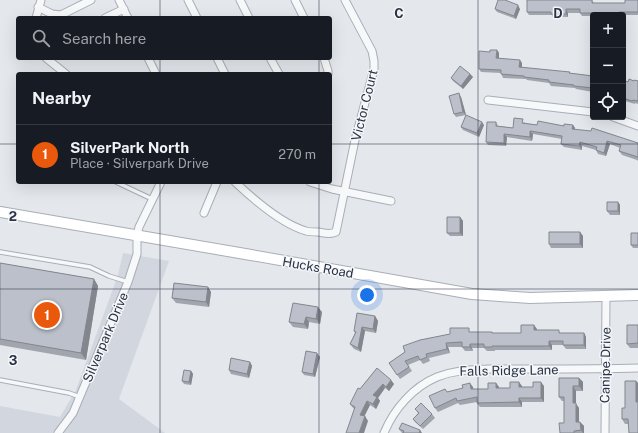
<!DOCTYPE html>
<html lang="en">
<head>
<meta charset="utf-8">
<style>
  body { margin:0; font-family:"Public Sans",sans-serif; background:#242831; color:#f1f3f6 }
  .controls { position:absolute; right:12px; top:12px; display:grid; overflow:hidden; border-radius:4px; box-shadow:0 4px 16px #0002 }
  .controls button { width:36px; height:36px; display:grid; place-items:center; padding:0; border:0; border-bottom:1px solid #363941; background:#171b24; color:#f1f3f6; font:20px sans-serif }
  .you { position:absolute; left:367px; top:295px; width:14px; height:14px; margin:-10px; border:3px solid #fff; border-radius:50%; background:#1a73e8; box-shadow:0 0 0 6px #1a73e833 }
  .badge { display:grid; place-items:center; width:26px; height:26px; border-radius:50%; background:#ea580c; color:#fff; font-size:13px; font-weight:700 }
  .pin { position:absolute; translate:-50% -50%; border:2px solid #fff; box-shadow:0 1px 4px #0006 }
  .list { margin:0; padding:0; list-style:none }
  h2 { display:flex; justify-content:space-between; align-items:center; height:52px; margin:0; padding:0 16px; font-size:17px }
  h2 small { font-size:13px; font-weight:400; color:#9ea1a6 }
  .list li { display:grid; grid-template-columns:26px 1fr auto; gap:12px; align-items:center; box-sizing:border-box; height:60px; padding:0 16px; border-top:1px solid #363941 }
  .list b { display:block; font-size:15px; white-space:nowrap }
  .list p { margin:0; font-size:13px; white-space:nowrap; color:#9ea1a6 }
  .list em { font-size:13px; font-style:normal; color:#9ea1a6 }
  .icon { flex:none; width:22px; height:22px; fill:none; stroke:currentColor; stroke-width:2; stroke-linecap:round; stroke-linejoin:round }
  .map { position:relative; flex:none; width:638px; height:433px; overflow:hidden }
  .search { position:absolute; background:#171b24; box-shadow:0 4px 16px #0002; left:16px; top:16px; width:316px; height:44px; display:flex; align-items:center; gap:10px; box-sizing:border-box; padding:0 14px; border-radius:4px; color:#9ea1a6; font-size:15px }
  .panel { position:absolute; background:#171b24; box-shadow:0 4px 16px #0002; left:16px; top:72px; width:316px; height:112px; border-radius:4px }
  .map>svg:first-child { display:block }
</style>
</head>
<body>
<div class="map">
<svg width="638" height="433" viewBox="0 0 638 433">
  <rect width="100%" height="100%" fill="#e4e7ec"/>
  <path fill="#d2d6de" d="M123,253L169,261L119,399L165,433H0V406L60,417L76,390L118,275Z"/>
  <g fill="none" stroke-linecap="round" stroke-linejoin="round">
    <defs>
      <path id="lane" d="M116,182L152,199
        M0,252L90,267L109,276L128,282
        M0,380L69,393L80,397"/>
      <path id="street" d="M119,0L128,18
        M188,0L197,18
        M240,0L249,18
        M295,0L304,18
        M38,7L52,14L61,15L91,0
        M36,18L41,0
        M105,18L124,9
        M46,58L66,74
        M148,58L156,74
        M217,58L225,74
        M270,58L279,74
        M324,58L328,71V74
        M488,100L593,112
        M613,117L638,126
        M235,182C253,199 281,224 306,231C310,232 314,232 318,232C325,233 330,235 336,232L355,140L374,69V61L372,51L345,0
        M310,182L332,189L391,201
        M204,213L217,182
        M58,433L73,413L128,282L137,254V235L139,227L161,182
        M384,433C394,409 413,387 437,377C454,370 471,370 488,369C504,369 519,369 534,369C569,369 603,369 638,368
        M605,433L606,296"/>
      <path id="secondary" d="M0,212L251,255L472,294L530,298L638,295"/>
    </defs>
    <use href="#lane" stroke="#a9aeb7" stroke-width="5.5"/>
    <use href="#street" stroke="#a9aeb7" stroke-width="9"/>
    <use href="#secondary" stroke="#a9aeb7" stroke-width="12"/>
    <use href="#lane" stroke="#f7f8fa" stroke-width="3.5"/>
    <use href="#street" stroke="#f7f8fa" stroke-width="7"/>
    <use href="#secondary" stroke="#fff" stroke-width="10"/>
  </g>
  <path fill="#a1a5ae" d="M592,0L594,3H625L638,0V15H593V16H582L580,13H568V17H553L552,15H529L527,12Z
    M495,9H520L516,19L497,12Z
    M497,50L499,53V58L522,63V67L593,76V92L576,89L575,88L551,86L549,83L527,80L526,79L503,78L501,73L481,72L479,69L490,52Z
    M470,74L473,77L463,89L453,81L451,78Z
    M623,80L628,82L634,81H638V104L635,103V104L625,101L623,99Z
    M461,97L466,115L456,117L454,114Z
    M496,122L498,126L513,128L525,122V123L537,125L564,126L573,125L575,128V130L638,143V161L637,160L622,155L619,151L620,148L610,144L606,156L598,154L596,150L582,146V150L564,147L561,144L562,139L533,134L532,141L507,137L506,146L488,145L486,142Z
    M484,125L479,137L463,130L461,127Z
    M618,202L620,205V215H610L607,211Z
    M460,217L463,221V236H450L447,233Z
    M580,232L583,236V248H551L549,244Z
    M638,233V248H633L631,245Z
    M0,263L94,279L98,286L86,360L0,345Z
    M208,287L211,292L209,307L176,303L172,298Z
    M322,312L320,324L309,322L308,329L293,327L289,322Z
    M375,316L378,321L376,333L365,331L361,352L354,349L350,344L355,333L354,331Z
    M534,325L537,330L561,333H584L586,337V349H566L563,345H552V350H495V351H487L484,348H472L473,351H465L462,347H448L450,353L429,358L430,361L423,364L420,360L408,365L412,371L400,379L389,363L405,352L420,340L472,332H492L493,333H521Z
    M638,325V348H630L627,344Z
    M320,357L315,377L304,375L302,372Z
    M250,362L252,366L249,378L231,374L229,370Z
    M377,368L394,384L389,391L385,388L378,398L380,401L376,409L370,405L364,416L368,421L353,408L350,404L360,389Z
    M191,371L193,374L191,385L184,384L182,381Z
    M579,378L583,382V391H576V404L579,408V422H580L584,426V433H560L564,423V401H562L559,397Z
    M636,381L638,383V433L628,424H625L622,419Z
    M496,383L499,387V388H510L522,386V387H533L544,386V402H522V407H480L477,403V402L460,405L458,403L438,412L435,408L447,392L473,387V389H488Z
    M415,409L432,414L435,418L423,429L415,422L413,419L418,413Z
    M399,429L422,433H402Z"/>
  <path fill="#83868d" d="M518,5L520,9L516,19L514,16Z
    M566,9L568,13V17L566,14Z
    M497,50L499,53V62L496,58Z
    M520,60L522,63V70L519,67Z
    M470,74L473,77L463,89L461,86Z
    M459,93L461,97L466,115L463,112Z
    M482,122L484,125L479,137L477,133Z
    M573,125L575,128V133L572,129Z
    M530,131L533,134L532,141L530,137Z
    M504,134L507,137L506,146L504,143Z
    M607,141L610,144L606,156L604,153Z
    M580,142L582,146V150L579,146Z
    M618,202L620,205V215L618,211Z
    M460,217L463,221V236L460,233Z
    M580,232L583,236V248L580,244Z
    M94,279L98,286L86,360L81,353Z
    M208,287L211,292L209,307L206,302Z
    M318,307L322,312L320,324L316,319Z
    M375,316L378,321L376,333L373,329Z
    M306,317L309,322L308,329L304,324Z
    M534,325L537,329V334L534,330Z
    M362,327L365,331L361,352L358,348Z
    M584,333L586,337V349L584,345Z
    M549,341L552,345V350L549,346Z
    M446,343L448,347L450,353L447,349Z
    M470,344L472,348L473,351L470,347Z
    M317,353L320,357L315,377L313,374Z
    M250,362L252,366L249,378L247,374Z
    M191,371L193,374L191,385L189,382Z
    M579,378L583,382V391L579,386Z
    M391,380L394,384L389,391L386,387Z
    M636,381L638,383V404L636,402Z
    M519,382L522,386V391L519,387Z
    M541,382L544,386V402L541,398Z
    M470,383L473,387L474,393L471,389Z
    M496,383L499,387V392L496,388Z
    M383,384L385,388L378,398L380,401L376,409L373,404V395Z
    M573,386L576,391V404L579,408V427L576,422L573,403Z
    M519,398L522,402V407L519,402Z
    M367,401L370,405L363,419L360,415Z
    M365,416L368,421L364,433H359Z
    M580,422L584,426V433H583L581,430Z
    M420,430L422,433H419Z"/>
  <path fill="#bbc0ca" stroke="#83868d" d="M498,0H505L518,5L514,16L495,9Z
    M527,0H592V3H625V0H638V12H619V15H598V13H580V9H566V14H551V12H527Z
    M490,50H497L496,58L520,60L519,67L570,72L569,73L593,76V88L574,86V85L549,82V80L524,77V76L501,74V70L479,69V51L490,52Z
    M460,66L470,74L461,86L451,78Z
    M629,79L634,81V80L638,81V101L633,100L632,101L623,98V80L628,82Z
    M459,93L463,112L454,114L449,96Z
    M466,115L482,122L477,133L461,127Z
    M514,118L523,119L522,123L537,125L538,121L564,126V124L573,125L572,129L591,131L592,128L638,143V157L619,151L621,145L607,141L604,153L596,150L597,147L580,142L579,146L561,144L562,136L530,131V137L504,134V143L486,142L487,122H496V126L513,128Z
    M607,202H618V211H607Z
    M447,217H460V233H447Z
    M549,232H580V244H549Z
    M631,233H638V245H631Z
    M0,263L94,279L81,353L0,339Z
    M174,283L208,287L206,302L172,298Z
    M293,303L318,307L316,319L306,317L304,324L289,322Z
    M357,313L375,316L373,329L362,327L358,348L350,344L356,332L354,331Z
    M521,325H534V330H559V333H584V345H563V341H549V346H492V347H484V344H470V347H462V342L446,343L447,349L426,354L427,357L420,360L418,356L405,361L409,367L397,375L389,363L405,352L403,346L420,340L450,334V328H469V332H492V333H521Z
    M627,325H638V343L627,344Z
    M306,351L317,353L313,374L302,372Z
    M231,358L250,362L247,374L229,370Z
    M377,368L391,380L386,387L383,384L373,395L377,397L373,404L367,401L360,415L365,416L359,433H346L355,407L350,404L358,388L360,389Z
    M184,370L191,371L189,382L182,381Z
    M559,378H579V386H573V403H576V422H580L581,430L574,431V433H560L559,423H564V397H559Z
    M625,381H636V402H638V433H629L628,419H622V408H625Z
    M510,382H519V387H533V382H541V398H519V402L477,403V397L457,401L456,398L435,408L429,396L445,389L447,392L463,388L462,385L470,383L471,389H488V383H496V388H510Z
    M421,403L432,414L420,426L413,419L419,413L415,409Z
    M402,423L420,430L419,433H403L404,431L399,429Z"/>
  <path fill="none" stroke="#2b3445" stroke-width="1" stroke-opacity="0.55" d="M160,0V18M319,0V18M478,0V433M160,58V74M319,58V74M0,144H18M330,144H638M160,182V433M319,182V433M0,289H638"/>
  <g text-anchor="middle" stroke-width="3" stroke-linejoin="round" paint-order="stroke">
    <g font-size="13" fill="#2b3445" stroke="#f4f6f9">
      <text transform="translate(364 105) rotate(-76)" y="5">Victor Court</text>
      <text transform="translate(318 267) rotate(10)" y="5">Hucks Road</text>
      <text transform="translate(105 337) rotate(-67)" y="5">Silverpark Drive</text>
      <text transform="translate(605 365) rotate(-89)" y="5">Canipe Drive</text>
      <text transform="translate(509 370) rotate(-1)" y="5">Falls Ridge Lane</text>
    </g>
  </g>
  <g font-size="13" text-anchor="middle" font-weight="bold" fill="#2b3445" stroke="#f4f6f9" stroke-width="3" stroke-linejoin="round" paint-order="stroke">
    <text x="399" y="18">C</text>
    <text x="558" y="18">D</text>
    <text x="13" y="221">2</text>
    <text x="13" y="365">3</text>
  </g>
</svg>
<div class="controls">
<button>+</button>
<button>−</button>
<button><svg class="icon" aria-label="locate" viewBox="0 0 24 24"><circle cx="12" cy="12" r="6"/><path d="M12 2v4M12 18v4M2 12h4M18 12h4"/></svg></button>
</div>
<div class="you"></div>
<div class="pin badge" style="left:47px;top:315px">1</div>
<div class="search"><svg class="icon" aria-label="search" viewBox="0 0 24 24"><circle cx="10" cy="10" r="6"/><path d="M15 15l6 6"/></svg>Search here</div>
<section class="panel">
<h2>Nearby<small></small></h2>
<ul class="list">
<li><span class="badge">1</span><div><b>SilverPark North</b><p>Place · Silverpark Drive</p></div><em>270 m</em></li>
</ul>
</section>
</div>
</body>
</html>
